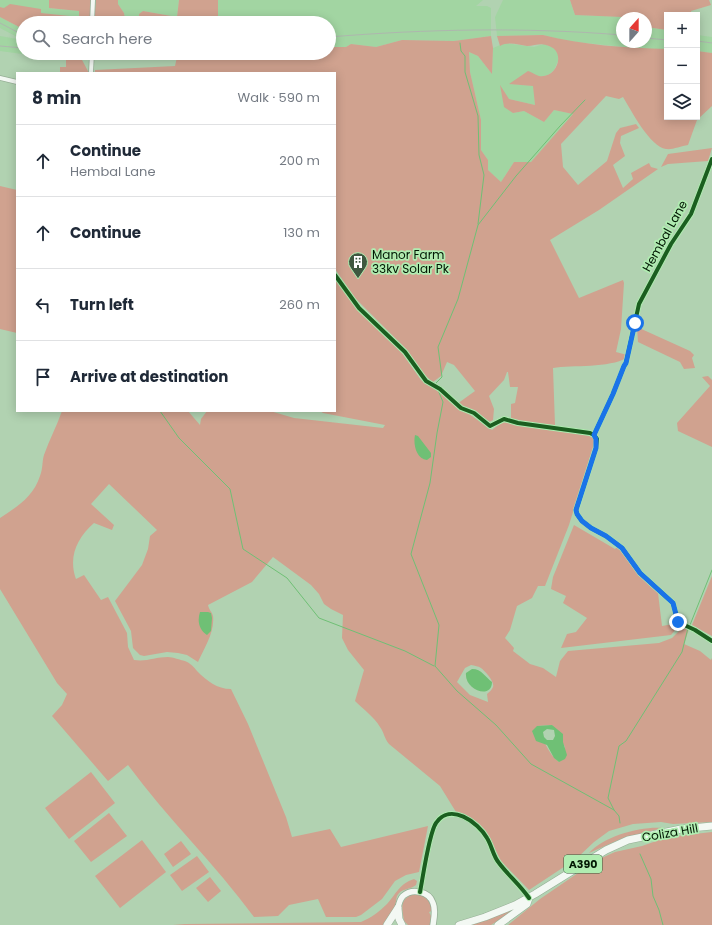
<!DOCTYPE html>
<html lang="en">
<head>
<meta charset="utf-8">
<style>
  body { margin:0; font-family:Poppins,sans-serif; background:#f6f6f7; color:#1f2937 }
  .controls { position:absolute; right:12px; top:12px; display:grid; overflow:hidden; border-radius:0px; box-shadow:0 2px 10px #0003 }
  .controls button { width:36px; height:36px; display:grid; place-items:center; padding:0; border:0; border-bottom:1px solid #e0e1e3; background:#fff; color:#1f2937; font:20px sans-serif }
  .compass { position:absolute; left:616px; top:12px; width:36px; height:36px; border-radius:50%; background:#fff; box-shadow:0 2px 10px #0003; rotate:21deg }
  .stop { position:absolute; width:12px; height:12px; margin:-9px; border:3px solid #1a73e8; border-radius:50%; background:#fff }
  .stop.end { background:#1a73e8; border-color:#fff; box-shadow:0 1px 4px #0008 }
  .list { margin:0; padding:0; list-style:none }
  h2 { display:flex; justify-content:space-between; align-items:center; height:52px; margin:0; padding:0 16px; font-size:17px }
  h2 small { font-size:13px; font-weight:400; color:#747a83 }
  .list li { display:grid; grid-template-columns:26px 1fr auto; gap:12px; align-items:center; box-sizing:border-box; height:72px; padding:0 16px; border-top:1px solid #e0e1e3 }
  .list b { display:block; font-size:15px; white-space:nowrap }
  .list p { margin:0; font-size:13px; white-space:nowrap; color:#747a83 }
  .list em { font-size:13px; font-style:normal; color:#747a83 }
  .icon { flex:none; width:22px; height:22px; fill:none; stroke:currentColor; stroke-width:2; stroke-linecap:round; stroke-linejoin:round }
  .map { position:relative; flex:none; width:712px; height:925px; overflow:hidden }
  .search { position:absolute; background:#fff; box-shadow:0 2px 10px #0003; left:16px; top:16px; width:320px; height:44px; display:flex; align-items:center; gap:10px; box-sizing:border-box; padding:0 14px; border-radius:22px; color:#747a83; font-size:15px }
  .panel { position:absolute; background:#fff; box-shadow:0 2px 10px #0003; left:16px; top:72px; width:320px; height:340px; border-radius:0px }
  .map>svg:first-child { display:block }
</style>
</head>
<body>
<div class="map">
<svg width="712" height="925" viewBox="0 0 712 925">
  <rect width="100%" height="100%" fill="#b1d2b1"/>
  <path fill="#a2d5a2" d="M0,0H49V8L79,11V17L40,13L41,9L4,8L0,7Z
    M118,0H179L177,17L143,11L139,18L125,19L124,13L118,4Z
    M218,0H483L476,6H487L491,8V36L454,41L402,40L376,47L351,44L346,47H329V23H155L218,18Z
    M503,0H570L575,15L626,17V18H622V42H646V27L667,30V49H643L567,41L543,35L497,36L495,17Z
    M0,17L23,29V53H52L51,58L0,51V36L23,40L0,28Z
    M697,35L712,37V53L697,51Z
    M505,43L534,47L544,44L554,48L558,53V61L554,70L548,75L510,84L534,86L535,105L509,99L513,113L524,111L544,122L554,110L574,114L531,162H514L501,182L488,170V160L481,150V120L470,72L469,52L478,56L492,74L493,48Z
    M62,53H169L136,55H96Z"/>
  <path fill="#d0a28f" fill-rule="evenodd" d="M49,0H92L89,23H23V29L0,17V7L4,8L10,4L41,9V13L79,17V11L49,8Z
    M96,0H118V4L124,13L125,19L139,18V14L143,11L177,17L179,0H218V18L155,23H96L94,21Z
    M570,0H709L711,5L691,11L692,15H667V30L646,27V18L575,15Z
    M543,35C583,45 626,48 667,49V117H697V51L712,53V106L697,120L688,145C681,146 672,150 666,149C650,147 631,110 623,97L619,99L606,96L561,144L563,167L578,185L607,161L616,133L620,128L636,124L639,128L621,136L620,143L625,156L613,165L623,188L633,179L631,173L649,163L651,167L658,169L599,210L550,240L579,298L623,280L624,283L621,329L616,352L627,355L626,358C610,368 572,365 553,368L555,425L520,422L511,419V404L515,403L518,387H510L508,372H507L504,380L489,396L494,409L493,420L489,422L457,404L475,391L454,365L447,362L441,376L433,382L422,373L408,351L355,298L335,269V73H95V70L175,66L177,57L221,53H329V47H346L351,44L376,47L402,40L454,41L491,36L493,48L492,74L478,56L469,52L470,72L481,120V150L488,160V170L501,182L514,162H531L573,114L554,110L544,122L524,111L513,113L504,107L500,85L509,99L535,105L533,86L509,84L528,71C531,72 536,75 539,76C557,79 568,50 546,45C540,43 534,46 527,46C519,45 508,41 500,46L497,36Z
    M66,58H81L89,73H60V67H66Z
    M712,148L708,161L668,164L661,167L668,154Z
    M0,186L17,190V333L0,329Z
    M335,279L360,312L402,353L421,380L446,397L458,408L469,414L492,430L503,421L582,434C590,435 594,436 594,444L569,525L545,586H538L532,598L517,606L510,630L505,638L514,648L513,651L530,664L543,668L556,677L560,661L568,651L659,643L672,638L682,628L684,629L685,627L689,629L684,644L700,651L711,660L712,658V822L673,824L661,822L633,824L609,831L594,842L576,859L529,890L501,861L489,837L480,826L468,817L456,812L440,786L389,744C384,738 384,732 380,727C374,717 363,709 355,701L364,670L348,650L342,638L343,615L331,609L324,604L319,594L311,585L273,557L252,582L208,605C209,610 212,612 213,616C215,632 204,648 198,662L187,655L178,653L167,652L144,656L140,655L133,648L131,631L115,601L142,565L148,549L150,536L157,530L109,484L91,504L114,525L112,530L94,523C77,538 68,557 76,579L84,575L101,600L108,597L127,633L128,647L134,660C147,662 155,657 168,657C173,657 180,660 185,661C190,663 194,667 197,671C207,681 217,689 231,689L248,724L286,817L292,837L330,829L341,847L428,826L419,872L406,875L395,881L382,899L361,915L356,917H326L318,899L289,905L278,916L254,917C215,864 167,818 128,765L108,781L52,716L62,705L67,694L57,683L0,589V518C18,506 33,497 40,476C43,469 42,461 44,455C49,440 57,426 62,411H188L200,425L201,419L207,411H270L294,418L383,428L385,425L323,413L320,411H335ZM471,665C475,666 478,666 481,668C485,671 495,682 493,687C492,690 489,692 487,694L488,702L470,695L457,682L465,668ZM552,725L565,747L559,762C548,754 543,738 537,726Z
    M637,327L690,351L694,355L692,358L695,368L684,369L680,362L638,342Z
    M708,376L712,380V447L678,431L677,423L710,386L702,377Z
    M574,525L615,549L617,547C631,562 641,580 658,593L662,626L673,624L676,629L671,635L561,648L567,634L576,632L587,618L563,603L566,596L551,589L553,577Z
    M712,576V636L692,625Z
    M91,772L115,803L69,839L45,808Z
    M109,813L127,836L91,862L74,841Z
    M663,828L623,838L589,853C604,836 641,826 663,828Z
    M712,832V925H508L540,899L597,860L615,852L642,846L668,837Z
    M142,840L166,872L120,908L95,876Z
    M181,841L191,854L173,867L164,854Z
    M197,856L209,872L182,891L170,875Z
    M210,877L221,891L208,902L196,888Z
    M414,879L417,881L416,885C410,890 401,888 397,896C396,899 396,903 395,906C393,914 390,920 383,925H173L185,924L361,922C371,918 380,911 387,904C397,893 399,884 414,879Z
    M413,894C426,895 432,898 432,911L429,912L431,916L430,925H408L404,921C402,908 399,900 413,894Z
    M522,905L491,925H470Z"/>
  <path fill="#6fc075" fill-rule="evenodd" d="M415,435L418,436L431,453V457L427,460C416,459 413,444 415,435Z
    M200,612H208L211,613L212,618L211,631L207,635C199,630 197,621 200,612Z
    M472,669C482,669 485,677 492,682C492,700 464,690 466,673Z
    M552,725L563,734V742L567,755L565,759L559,762L554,758L547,745L536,741L532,731L537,726ZM547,729L554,730L555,736L553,740H547L544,737L543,732Z"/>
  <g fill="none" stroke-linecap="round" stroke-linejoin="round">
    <path stroke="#6fc075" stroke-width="1" d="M460,43L461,51L465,56V72L478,116L479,155L484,175L478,224
      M435,384L442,377L438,347L458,299L478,225L516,176L560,126L585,100
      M438,390L443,402L437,433L430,483L411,554L439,625L435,666L457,691L496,725L531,764L614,810
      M160,411L179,438L230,489L243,549L287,578L319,618L405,651L434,666
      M690,625L712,570
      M620,823L619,816L614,810L608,798L619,746L626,741L682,652L688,628
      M640,854L651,879L653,896L659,910L663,925"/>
    <defs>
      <path id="street" d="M92,23L93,0
        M91,73L92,53
        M0,78L17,82
        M335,275L359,308L405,352L426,381L440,389L461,408L474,413L490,426L504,419L518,423L590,433L594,435L597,439L596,448L578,504L576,510L577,514L582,521L591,528L606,536L622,548L640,573L673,603L678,622L695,630L712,641
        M594,435L613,394L624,366L626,363L639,304L671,244L691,214L712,159
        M420,892C423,877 429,833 436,823C450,802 478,822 487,838C492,846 493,856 499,863C508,875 520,885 529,898"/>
      <path id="secondary" d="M398,908C399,903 400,899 403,896C412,888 429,891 433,903C436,910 434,918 433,925"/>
      <path id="highway" d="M398,908L399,919L402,925
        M387,925L398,908
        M459,925L485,917L515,905L535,894L606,850L628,840L681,829L712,826
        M498,925L527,904L529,898"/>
    </defs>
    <use href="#street" stroke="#96af96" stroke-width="5.5"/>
    <use href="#secondary" stroke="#96af96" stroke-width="7"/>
    <use href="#highway" stroke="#96af96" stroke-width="8"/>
    <use href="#street" stroke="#f3f8f3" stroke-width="4"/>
    <use href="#secondary" stroke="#f3f8f3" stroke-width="5.5"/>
    <use href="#highway" stroke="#f3f8f3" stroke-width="7"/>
    <path stroke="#aeb7ae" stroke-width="1" d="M0,23L23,35
      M329,37C427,29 524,27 622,35
      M646,38L667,40
      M697,41L712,43
      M0,46L23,48"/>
    <defs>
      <path id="cycleway" d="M335,275L359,308L405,352L426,381L440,389L461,408L474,413L490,426L504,419L518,423L590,433L594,435L597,439L596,448L578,504L576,510L577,514L582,521L591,528L606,536L622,548L640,573L673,603L678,622L695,630L712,641
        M594,435L613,394L624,366L626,363L639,304L671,244L691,214L712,159
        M420,892C423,877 429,833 436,823C450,802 478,822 487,838C492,846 493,856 499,863C508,875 520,885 529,898"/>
    </defs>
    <use href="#cycleway" stroke="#b0edb1" stroke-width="6"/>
    <use href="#cycleway" stroke="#1b5e20" stroke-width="4"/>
  </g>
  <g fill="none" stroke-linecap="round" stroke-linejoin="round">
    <path stroke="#1a73e8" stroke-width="5" d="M635,323L626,363L624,366L613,394L594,435L596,439V448L576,510L577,514L582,521L591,528L606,536L622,548L640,573L673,603L678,622"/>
  </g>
  <defs>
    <symbol id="building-pin" viewBox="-11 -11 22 30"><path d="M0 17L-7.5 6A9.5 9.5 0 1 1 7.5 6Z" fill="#3f5840" stroke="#b0edb1"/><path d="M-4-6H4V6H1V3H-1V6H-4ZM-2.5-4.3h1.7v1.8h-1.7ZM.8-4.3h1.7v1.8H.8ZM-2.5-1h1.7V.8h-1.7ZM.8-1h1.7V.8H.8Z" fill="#fff"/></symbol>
  </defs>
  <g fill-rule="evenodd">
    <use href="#building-pin" x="347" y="251" width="22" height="30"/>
  </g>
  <g text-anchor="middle" stroke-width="3.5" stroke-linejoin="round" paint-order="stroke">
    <rect fill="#b0edb1" stroke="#365737" stroke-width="1" x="564" y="855" width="38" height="18" rx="3"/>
    <g font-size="11" font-weight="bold" fill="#021703">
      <text x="583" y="868">A390</text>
    </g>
    <g font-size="12" fill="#021703" stroke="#b0edb1">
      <text transform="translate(665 236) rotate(-61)" y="4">Hembal Lane</text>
      <text transform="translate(670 833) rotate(-10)" y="4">Coliza Hill</text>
    </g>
    <g font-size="12" fill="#021703" stroke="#b0edb1" text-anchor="start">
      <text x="372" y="259">Manor Farm<tspan x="372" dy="14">33kv Solar Pk</tspan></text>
    </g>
  </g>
</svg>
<div class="controls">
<button>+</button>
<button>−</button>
<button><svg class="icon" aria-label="layers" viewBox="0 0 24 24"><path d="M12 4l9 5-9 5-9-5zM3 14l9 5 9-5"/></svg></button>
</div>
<svg class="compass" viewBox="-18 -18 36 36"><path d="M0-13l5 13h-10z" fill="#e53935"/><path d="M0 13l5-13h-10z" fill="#747a83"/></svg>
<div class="stop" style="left:635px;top:323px"></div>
<div class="stop end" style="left:678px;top:622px"></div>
<div class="search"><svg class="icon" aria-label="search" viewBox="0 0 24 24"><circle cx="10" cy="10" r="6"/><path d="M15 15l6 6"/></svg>Search here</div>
<section class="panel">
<h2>8 min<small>Walk · 590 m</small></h2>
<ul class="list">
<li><svg class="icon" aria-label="ahead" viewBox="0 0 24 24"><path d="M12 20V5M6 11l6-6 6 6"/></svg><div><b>Continue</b><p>Hembal Lane</p></div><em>200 m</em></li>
<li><svg class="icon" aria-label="ahead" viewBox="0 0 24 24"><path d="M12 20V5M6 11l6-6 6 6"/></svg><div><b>Continue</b></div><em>130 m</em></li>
<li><svg class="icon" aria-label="left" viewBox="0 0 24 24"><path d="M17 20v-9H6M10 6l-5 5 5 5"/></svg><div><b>Turn left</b></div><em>260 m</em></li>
<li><svg class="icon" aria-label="arrive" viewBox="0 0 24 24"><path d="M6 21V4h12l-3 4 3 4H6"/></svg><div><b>Arrive at destination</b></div></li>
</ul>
</section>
</div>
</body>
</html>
